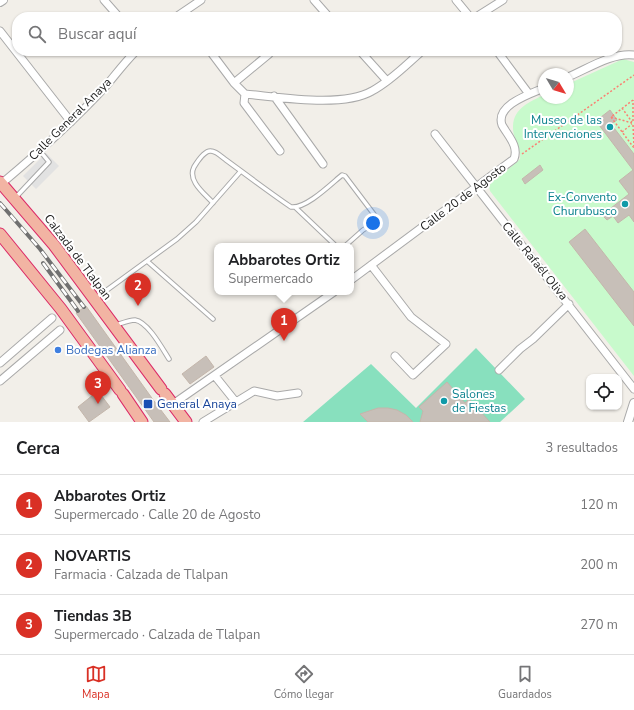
<!DOCTYPE html>
<html lang="es">
<head>
<meta charset="utf-8">
<style>
  body { margin:0; font-family:"Nunito Sans",sans-serif; background:#f6f6f6; color:#202124 }
  .controls { position:absolute; right:12px; bottom:12px; display:grid; overflow:hidden; border-radius:8px; box-shadow:0 1px 3px #0004 }
  .controls button { width:36px; height:36px; display:grid; place-items:center; padding:0; border:0; border-bottom:1px solid #e0e0e0; background:#fff; color:#202124; font:20px sans-serif }
  .compass { position:absolute; left:538px; top:68px; width:36px; height:36px; border-radius:50%; background:#fff; box-shadow:0 1px 3px #0004; rotate:128deg }
  .you { position:absolute; left:373px; top:223px; width:14px; height:14px; margin:-10px; border:3px solid #fff; border-radius:50%; background:#1a73e8; box-shadow:0 0 0 6px #1a73e833 }
  .badge { display:grid; place-items:center; width:26px; height:26px; border-radius:50%; background:#d93025; color:#fff; font-size:13px; font-weight:700 }
  .pin { position:absolute; translate:-50% -33px; filter:drop-shadow(0 1px 2px #0008) }
  .pin::after { content:''; position:absolute; top:21px; width:14px; height:12px; background:inherit; clip-path:polygon(0 0,100% 0,50% 100%) }
  .popup { position:absolute; left:214px; top:243px; width:140px; height:52px; box-sizing:border-box; display:grid; place-content:center; border-radius:8px; background:#fff; filter:drop-shadow(0 1px 3px #0005); font-size:13px; white-space:nowrap; color:#757577 }
  .popup b { font-size:15px; color:#202124 }
  .popup::after { content:''; position:absolute; left:50%; top:100%; margin-left:-8px; border:8px solid transparent; border-top-color:#fff }
  .list { margin:0; padding:0; list-style:none }
  h2 { display:flex; justify-content:space-between; align-items:center; height:52px; margin:0; padding:0 16px; font-size:17px }
  h2 small { font-size:13px; font-weight:400; color:#757577 }
  .list li { display:grid; grid-template-columns:26px 1fr auto; gap:12px; align-items:center; box-sizing:border-box; height:60px; padding:0 16px; border-top:1px solid #e0e0e0 }
  .list b { display:block; font-size:15px; white-space:nowrap }
  .list p { margin:0; font-size:13px; white-space:nowrap; color:#757577 }
  .list em { font-size:13px; font-style:normal; color:#757577 }
  .icon { flex:none; width:22px; height:22px; fill:none; stroke:currentColor; stroke-width:2; stroke-linecap:round; stroke-linejoin:round }
  .map { position:relative; flex:none; width:634px; height:422px; overflow:hidden }
  .search { position:absolute; background:#fff; box-shadow:0 1px 3px #0004; left:12px; right:12px; top:12px; height:44px; display:flex; align-items:center; gap:10px; box-sizing:border-box; padding:0 14px; border-radius:16px; color:#757577; font-size:15px }
  .sheet { height:232px; background:#fff }
  nav { display:flex; justify-content:space-around; align-items:center; box-sizing:border-box; height:56px; border-top:1px solid #e0e0e0; background:#fff; font-size:11px; color:#757577 }
  nav a { display:grid; justify-items:center; gap:2px }
  nav .on { color:#d93025 }
  .map>svg:first-child { display:block }
</style>
</head>
<body>
<div class="map">
<svg width="634" height="422" viewBox="0 0 634 422">
  <rect width="100%" height="100%" fill="#f2efe9"/>
  <path fill="#c8facc" d="M623,59L634,62V376L490,191L489,186C497,175 510,169 520,159C521,150 517,143 514,135C513,132 513,129 513,126C514,108 529,102 544,95V98H568V84Z"/>
  <path fill="#88e0be" d="M476,348L525,399L500,422H303L371,364L416,408Z"/>
  <path fill="#e2e2e2" d="M46,153L59,166L36,189L23,176Z"/>
  <path fill="#c7bfb8" stroke="#c4b6ab" d="M610,110L617,120L611,124L634,154V222L629,215L618,223L613,216L607,220L602,215L629,194L619,181L633,170L596,121Z
    M540,165L543,170L525,184L522,179Z
    M585,229L634,292V326L569,242Z
    M86,306L154,401L170,422H154L76,313Z
    M206,356L214,367L190,384L182,374Z
    M447,382L465,403L469,399L490,422H420L423,411L419,407Z
    M98,391L110,407L89,422L78,407Z
    M378,408H388L397,410L406,415L413,422H368L360,414Z"/>
  <g fill="none" stroke-linecap="round" stroke-linejoin="round">
    <defs>
      <path id="service" d="M16,197L49,162L40,151
        M213,203C205,194 187,181 194,167C197,162 205,150 211,151C216,151 222,157 226,160C248,176 269,192 291,207C306,209 331,184 342,175L345,176L376,217V219L373,224L363,230L345,246
        M296,208L336,246
        M147,261L213,319
        M96,298L177,239L196,222L240,172
        M116,325C122,323 130,320 135,320C148,322 162,348 169,359"/>
      <path id="minor" d="M104,0L119,17
        M314,0L329,17
        M456,0L470,17
        M176,17L201,0
        M476,17L503,0
        M0,31L71,122
        M210,51L234,83L245,94C279,97 343,108 372,91C391,81 407,64 422,51
        M360,51L387,81
        M497,51L529,94
        M568,77C587,69 613,52 634,55
        M234,83L269,54
        M245,94L244,103L280,151
        M274,96L323,164
        M435,134L634,389
        M1,184C38,153 74,121 106,86C116,74 125,62 136,51
        M371,265L411,317L446,344L413,375L395,356
        M351,280L514,159C519,146 508,136 502,125C495,105 530,94 544,88
        M0,363L52,318
        M499,370L520,349L533,339L569,304
        M215,376L235,401
        M0,381L60,330
        M173,404L334,292
        M203,422L254,391L277,396L298,393"/>
      <path id="tertiary" d="M0,2L3,0
        M628,422L634,403"/>
      <path id="trunk" d="M0,182L54,245L161,389
        M0,234L61,309L120,390
        M123,394L142,422
        M165,394L186,422"/>
    </defs>
    <use href="#service" stroke="#a9a9a9" stroke-width="5.5"/>
    <use href="#minor" stroke="#a9a9a9" stroke-width="9"/>
    <use href="#tertiary" stroke="#a9a9a9" stroke-width="10"/>
    <use href="#trunk" stroke="#dc2a67" stroke-width="13"/>
    <path stroke="#fa8072" stroke-width="1.5" stroke-dasharray="2 2" stroke-linecap="butt" d="M633,100L611,117L634,148
      M622,108L632,122
      M611,117L632,123
      M633,121V100
      M633,125L634,146
      M622,132L632,124
      M522,154L634,75"/>
    <use href="#service" stroke="#fff" stroke-width="3.5"/>
    <use href="#minor" stroke="#fff" stroke-width="7"/>
    <use href="#tertiary" stroke="#fff" stroke-width="8"/>
    <use href="#trunk" stroke="#f2b4a3" stroke-width="11"/>
    <defs>
      <path id="rail" d="M0,203L40,249L84,307
        M43,263L78,311"/>
    </defs>
    <use href="#rail" stroke="#707070" stroke-width="4"/>
    <use href="#rail" stroke="#fff" stroke-width="2.5" stroke-dasharray="8" stroke-linecap="butt"/>
  </g>
  <g fill="#0f9aa8" stroke="#fff" stroke-width="1.5">
    <circle cx="610" cy="127" r="4"/>
    <circle cx="625" cy="204" r="4"/>
    <circle cx="444" cy="401" r="4"/>
  </g>
  <circle fill="#3f7fe0" stroke="#fff" stroke-width="1.5" cx="58" cy="350" r="4"/>
  <rect fill="#1a4fb4" stroke="#fff" stroke-width="1.5" x="143" y="399" width="10" height="10" rx="2"/>
  <g text-anchor="middle" stroke-width="4" stroke-linejoin="round" paint-order="stroke">
    <g font-size="12" fill="#222" stroke="#fff">
      <text transform="translate(70 119) rotate(-45)" y="4">Calle General Anaya</text>
      <text transform="translate(463 197) rotate(-37)" y="4">Calle 20 de Agosto</text>
      <text transform="translate(78 257) rotate(53)" y="4">Calzada de Tlalpan</text>
      <text transform="translate(535 261) rotate(51)" y="4">Calle Rafaél Oliva</text>
    </g>
    <g font-size="12" fill="#0d838f" stroke="#fff" text-anchor="end">
      <text x="602" y="124">Museo de las<tspan x="602" dy="14">Intervenciones</tspan></text>
      <text x="617" y="201">Ex-Convento<tspan x="617" dy="14">Churubusco</tspan></text>
      <text x="452" y="398" text-anchor="start">Salones<tspan x="452" dy="14">de Fiestas</tspan></text>
    </g>
    <g font-size="12" fill="#366cbe" stroke="#fff" text-anchor="start">
      <text x="66" y="354">Bodegas Alianza</text>
    </g>
    <g font-size="12" fill="#164399" stroke="#fff" text-anchor="start">
      <text x="157" y="408">General Anaya</text>
    </g>
  </g>
</svg>
<div class="controls">
<button><svg class="icon" aria-label="locate" viewBox="0 0 24 24"><circle cx="12" cy="12" r="6"/><path d="M12 2v4M12 18v4M2 12h4M18 12h4"/></svg></button>
</div>
<svg class="compass" viewBox="-18 -18 36 36"><path d="M0-13l5 13h-10z" fill="#e53935"/><path d="M0 13l5-13h-10z" fill="#757577"/></svg>
<div class="you"></div>
<div class="pin badge" style="left:284px;top:341px">1</div>
<div class="popup"><b>Abbarotes Ortiz</b>Supermercado</div>
<div class="pin badge" style="left:138px;top:306px">2</div>
<div class="pin badge" style="left:98px;top:404px">3</div>
<div class="search"><svg class="icon" aria-label="search" viewBox="0 0 24 24"><circle cx="10" cy="10" r="6"/><path d="M15 15l6 6"/></svg>Buscar aquí</div>
</div>
<section class="sheet">
<h2>Cerca<small>3 resultados</small></h2>
<ul class="list">
<li><span class="badge">1</span><div><b>Abbarotes Ortiz</b><p>Supermercado · Calle 20 de Agosto</p></div><em>120 m</em></li>
<li><span class="badge">2</span><div><b>NOVARTIS</b><p>Farmacia · Calzada de Tlalpan</p></div><em>200 m</em></li>
<li><span class="badge">3</span><div><b>Tiendas 3B</b><p>Supermercado · Calzada de Tlalpan</p></div><em>270 m</em></li>
</ul>
</section>
<nav>
<a class="on"><svg class="icon" aria-label="map" viewBox="0 0 24 24"><path d="M3 6l6-2 6 2 6-2v14l-6 2-6-2-6 2zM9 4v14M15 6v14"/></svg>Mapa</a>
<a><svg class="icon" aria-label="directions" viewBox="0 0 24 24"><path d="M12 3l9 9-9 9-9-9zM9 14v-3h6M13 9l2 2-2 2"/></svg>Cómo llegar</a>
<a><svg class="icon" aria-label="saved" viewBox="0 0 24 24"><path d="M7 4h10v16l-5-4-5 4z"/></svg>Guardados</a>
</nav>
</body>
</html>
